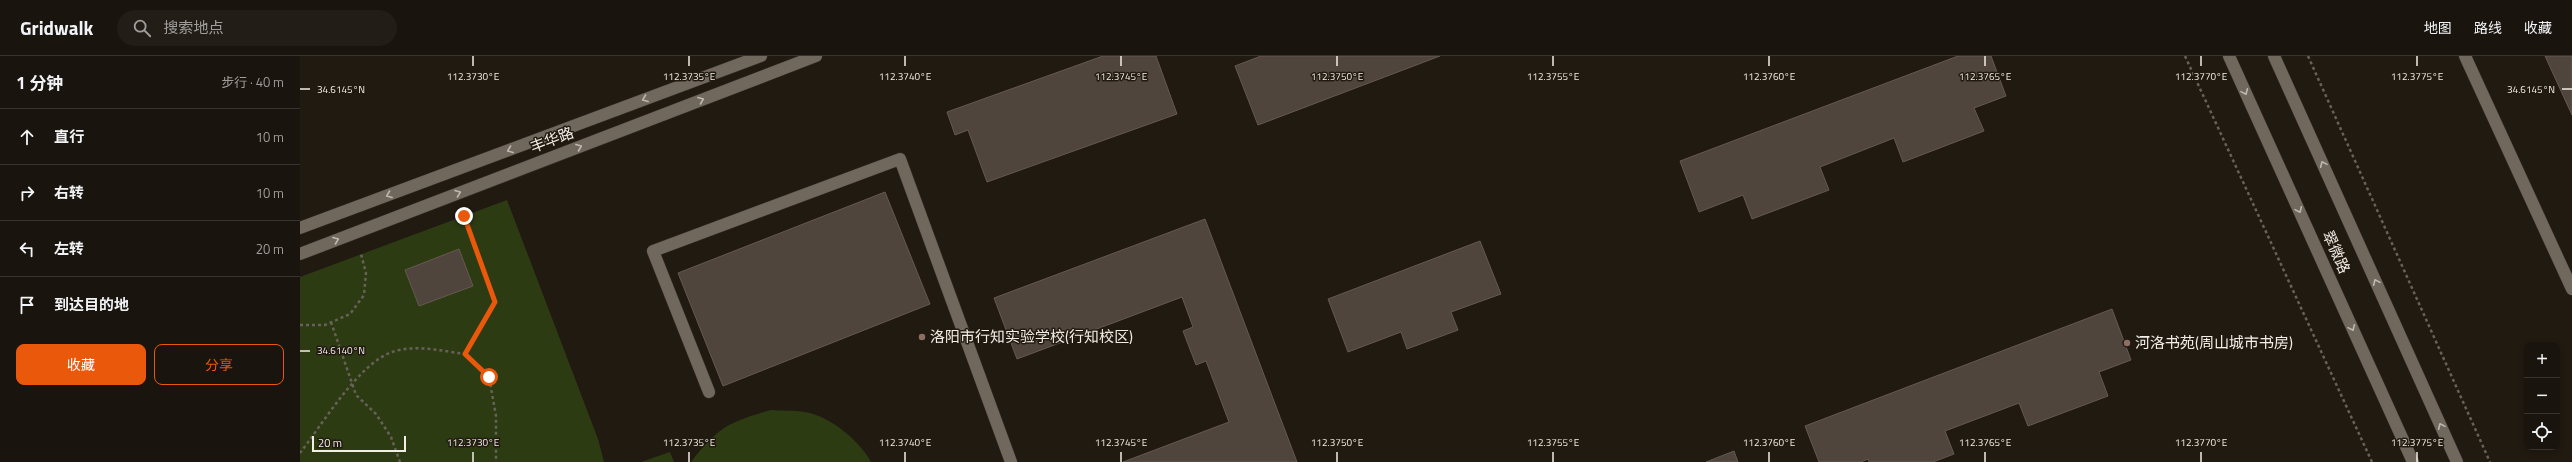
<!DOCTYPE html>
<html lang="zh">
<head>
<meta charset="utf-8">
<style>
  body { margin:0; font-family:"Titillium Web","Noto Sans SC",sans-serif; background:#221d16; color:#f1f3f6 }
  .controls { position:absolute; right:12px; bottom:12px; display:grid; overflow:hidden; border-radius:8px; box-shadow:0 2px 6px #0003 }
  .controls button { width:36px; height:36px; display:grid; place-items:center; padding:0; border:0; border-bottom:1px solid #37332e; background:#19140d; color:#f1f3f6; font:20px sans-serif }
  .scale { position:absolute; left:12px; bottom:10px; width:94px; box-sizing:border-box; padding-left:4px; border:2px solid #f2ede7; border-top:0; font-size:11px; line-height:14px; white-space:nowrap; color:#f2ede7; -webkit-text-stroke:3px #211a11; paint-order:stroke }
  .stop { position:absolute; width:12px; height:12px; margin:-9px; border:3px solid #ea580c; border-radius:50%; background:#fff }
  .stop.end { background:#ea580c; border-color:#fff; box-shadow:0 1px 4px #0008 }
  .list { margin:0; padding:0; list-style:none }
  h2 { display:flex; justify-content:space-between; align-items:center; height:52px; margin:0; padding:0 16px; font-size:17px }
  h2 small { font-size:13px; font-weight:400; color:#9f9e9d }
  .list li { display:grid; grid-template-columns:26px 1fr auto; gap:12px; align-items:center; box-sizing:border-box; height:56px; padding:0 16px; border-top:1px solid #37332e }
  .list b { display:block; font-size:15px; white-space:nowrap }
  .list em { font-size:13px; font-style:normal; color:#9f9e9d }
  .actions { display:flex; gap:8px; padding:12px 16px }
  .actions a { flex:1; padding:9px 0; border:1px solid #ea580c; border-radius:8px; text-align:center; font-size:14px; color:#ea580c }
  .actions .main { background:#ea580c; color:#fff }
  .icon { flex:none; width:22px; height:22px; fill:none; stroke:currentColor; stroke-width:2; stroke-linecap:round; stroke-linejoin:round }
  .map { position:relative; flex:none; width:2272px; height:406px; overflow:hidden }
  header { display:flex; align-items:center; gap:24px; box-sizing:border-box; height:56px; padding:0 20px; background:#19140d; border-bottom:1px solid #37332e }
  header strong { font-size:19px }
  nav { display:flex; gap:22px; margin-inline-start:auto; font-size:14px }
  .search { width:280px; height:36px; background:#221d16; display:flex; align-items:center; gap:10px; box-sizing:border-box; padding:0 14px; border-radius:22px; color:#9f9e9d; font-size:15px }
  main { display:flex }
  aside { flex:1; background:#19140d }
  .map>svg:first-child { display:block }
</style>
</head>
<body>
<header>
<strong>Gridwalk</strong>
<div class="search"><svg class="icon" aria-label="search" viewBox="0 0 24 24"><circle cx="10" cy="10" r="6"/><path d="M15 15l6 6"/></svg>搜索地点</div>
<nav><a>地图</a><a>路线</a><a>收藏</a></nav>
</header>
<main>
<aside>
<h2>1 分钟<small>步行 · 40 m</small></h2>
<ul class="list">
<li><svg class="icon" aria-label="ahead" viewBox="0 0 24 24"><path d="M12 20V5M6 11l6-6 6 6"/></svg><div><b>直行</b></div><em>10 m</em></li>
<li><svg class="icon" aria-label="right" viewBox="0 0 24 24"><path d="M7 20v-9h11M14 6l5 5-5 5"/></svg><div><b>右转</b></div><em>10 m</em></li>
<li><svg class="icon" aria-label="left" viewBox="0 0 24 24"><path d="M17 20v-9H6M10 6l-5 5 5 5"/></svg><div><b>左转</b></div><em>20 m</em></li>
<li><svg class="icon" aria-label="arrive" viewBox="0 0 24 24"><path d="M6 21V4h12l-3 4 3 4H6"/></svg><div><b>到达目的地</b></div></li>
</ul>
<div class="actions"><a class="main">收藏</a><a>分享</a></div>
</aside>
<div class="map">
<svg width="2272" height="406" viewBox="0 0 2272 406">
  <rect width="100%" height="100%" fill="#211a11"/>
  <path fill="#2d3b13" d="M207,144L298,383L304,406H0V221Z
    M471,354C482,355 494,354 505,356C530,360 560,385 571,406H391C418,371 429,366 471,354Z
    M370,396L374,406H341Z"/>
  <path fill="#50453d" stroke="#655951" d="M803,0H856L877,58L687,126L668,74L655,79L647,56Z
    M961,0H1140L958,69L935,10Z
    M1658,0H1691L1706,40L1674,52L1684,75L1603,106L1594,82L1520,111L1529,134L1452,163L1443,139L1399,156L1380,105Z
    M2245,0H2272V59Z
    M585,136L630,248L423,330L378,217Z
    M905,163L997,406H823L929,366L906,305L896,309L883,275L893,271L882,241L717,303L694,242Z
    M1180,185L1201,238L1151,256L1158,274L1107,293L1101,276L1048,296L1028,243Z
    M159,193L173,230L119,250L105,214Z
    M1812,253L1831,304L1799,316L1808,340L1728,370L1719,347L1645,375L1654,398L1633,406H1569L1568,403L1561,406H1519L1505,370Z
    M1434,395L1438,406H1406Z"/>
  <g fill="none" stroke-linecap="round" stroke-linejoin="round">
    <defs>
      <path id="minor" d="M1929,0L2113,406
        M1974,0L2157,406
        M2165,0L2272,233
        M0,172L461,0
        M0,198L516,0
        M409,336L353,195L600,103L711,406"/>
    </defs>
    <use href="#minor" stroke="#39332f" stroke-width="13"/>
    <path stroke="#676159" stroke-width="2.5" stroke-dasharray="3 3" stroke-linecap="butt" d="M1885,0L2072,406
      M2008,0L2190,406
      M164,160L195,246L165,298L189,321L196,360V406
      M31,266L56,339L76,358L91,381L100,406
      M0,269H25L50,258L64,239L66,217L61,198
      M0,397C22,369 58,308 92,296C115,288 142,295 165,298"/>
    <use href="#minor" stroke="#71685d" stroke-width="12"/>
  </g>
  <defs><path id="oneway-chevron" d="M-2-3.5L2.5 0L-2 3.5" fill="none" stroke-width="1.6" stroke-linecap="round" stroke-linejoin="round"/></defs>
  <g stroke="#beb8b0">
    <use href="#oneway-chevron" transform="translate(1945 36) rotate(66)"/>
    <use href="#oneway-chevron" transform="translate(345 43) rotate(159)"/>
    <use href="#oneway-chevron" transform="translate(401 44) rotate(-21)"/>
    <use href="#oneway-chevron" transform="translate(279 91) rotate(-21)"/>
    <use href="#oneway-chevron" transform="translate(210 94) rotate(159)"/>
    <use href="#oneway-chevron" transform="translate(2023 108) rotate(-114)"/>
    <use href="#oneway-chevron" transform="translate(158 137) rotate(-21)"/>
    <use href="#oneway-chevron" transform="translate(89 139) rotate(159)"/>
    <use href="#oneway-chevron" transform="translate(1999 154) rotate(66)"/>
    <use href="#oneway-chevron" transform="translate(36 184) rotate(-21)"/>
    <use href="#oneway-chevron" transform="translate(2076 226) rotate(-114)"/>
    <use href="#oneway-chevron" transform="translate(2052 272) rotate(66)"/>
    <use href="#oneway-chevron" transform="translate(2141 370) rotate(-114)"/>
  </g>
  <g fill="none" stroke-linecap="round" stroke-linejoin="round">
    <path stroke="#ea580c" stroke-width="5" d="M164,160L195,246L165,298L189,321"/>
  </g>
  <path fill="none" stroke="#f2ede7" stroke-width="1.5" d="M173,0V10M389,0V10M605,0V10M821,0V10M1037,0V10M1253,0V10M1469,0V10M1685,0V10M1901,0V10M2117,0V10M0,33H10M2262,33H2272M0,295H10M173,396V406M389,396V406M605,396V406M821,396V406M1037,396V406M1253,396V406M1469,396V406M1685,396V406M1901,396V406M2117,396V406"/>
  <g fill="#8d6e63" stroke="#211a11" stroke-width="1.5">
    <circle cx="622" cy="281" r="4"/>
    <circle cx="1827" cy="287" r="4"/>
  </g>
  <g text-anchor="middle" stroke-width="3" stroke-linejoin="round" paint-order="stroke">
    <g font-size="15" fill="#f2ede7" stroke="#211a11">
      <text transform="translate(252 84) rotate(-21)" y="5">丰华路</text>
      <text transform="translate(2036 196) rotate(66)" y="5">翠微路</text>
    </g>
    <g font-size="15" fill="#f2ede7" stroke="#211a11" text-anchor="start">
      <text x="630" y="286">洛阳市行知实验学校(行知校区)</text>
      <text x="1835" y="292">河洛书苑(周山城市书房)</text>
    </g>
  </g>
  <g font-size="10" text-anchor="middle" fill="#f2ede7" stroke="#211a11" stroke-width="3" stroke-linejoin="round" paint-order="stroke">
    <text x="173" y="24">112.3730°E</text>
    <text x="389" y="24">112.3735°E</text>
    <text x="605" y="24">112.3740°E</text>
    <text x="821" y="24">112.3745°E</text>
    <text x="1037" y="24">112.3750°E</text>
    <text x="1253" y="24">112.3755°E</text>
    <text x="1469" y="24">112.3760°E</text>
    <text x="1685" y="24">112.3765°E</text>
    <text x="1901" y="24">112.3770°E</text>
    <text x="2117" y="24">112.3775°E</text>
    <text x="41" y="37">34.6145°N</text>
    <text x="2231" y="37">34.6145°N</text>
    <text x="41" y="298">34.6140°N</text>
    <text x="173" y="390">112.3730°E</text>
    <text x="389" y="390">112.3735°E</text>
    <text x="605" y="390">112.3740°E</text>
    <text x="821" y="390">112.3745°E</text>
    <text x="1037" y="390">112.3750°E</text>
    <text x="1253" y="390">112.3755°E</text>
    <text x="1469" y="390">112.3760°E</text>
    <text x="1685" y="390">112.3765°E</text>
    <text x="1901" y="390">112.3770°E</text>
    <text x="2117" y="390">112.3775°E</text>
  </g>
</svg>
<div class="controls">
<button>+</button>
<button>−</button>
<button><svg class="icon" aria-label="locate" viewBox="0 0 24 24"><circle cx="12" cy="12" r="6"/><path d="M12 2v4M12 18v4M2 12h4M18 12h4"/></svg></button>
</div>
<div class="scale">20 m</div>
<div class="stop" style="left:189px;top:321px"></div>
<div class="stop end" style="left:164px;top:160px"></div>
</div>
</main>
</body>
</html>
